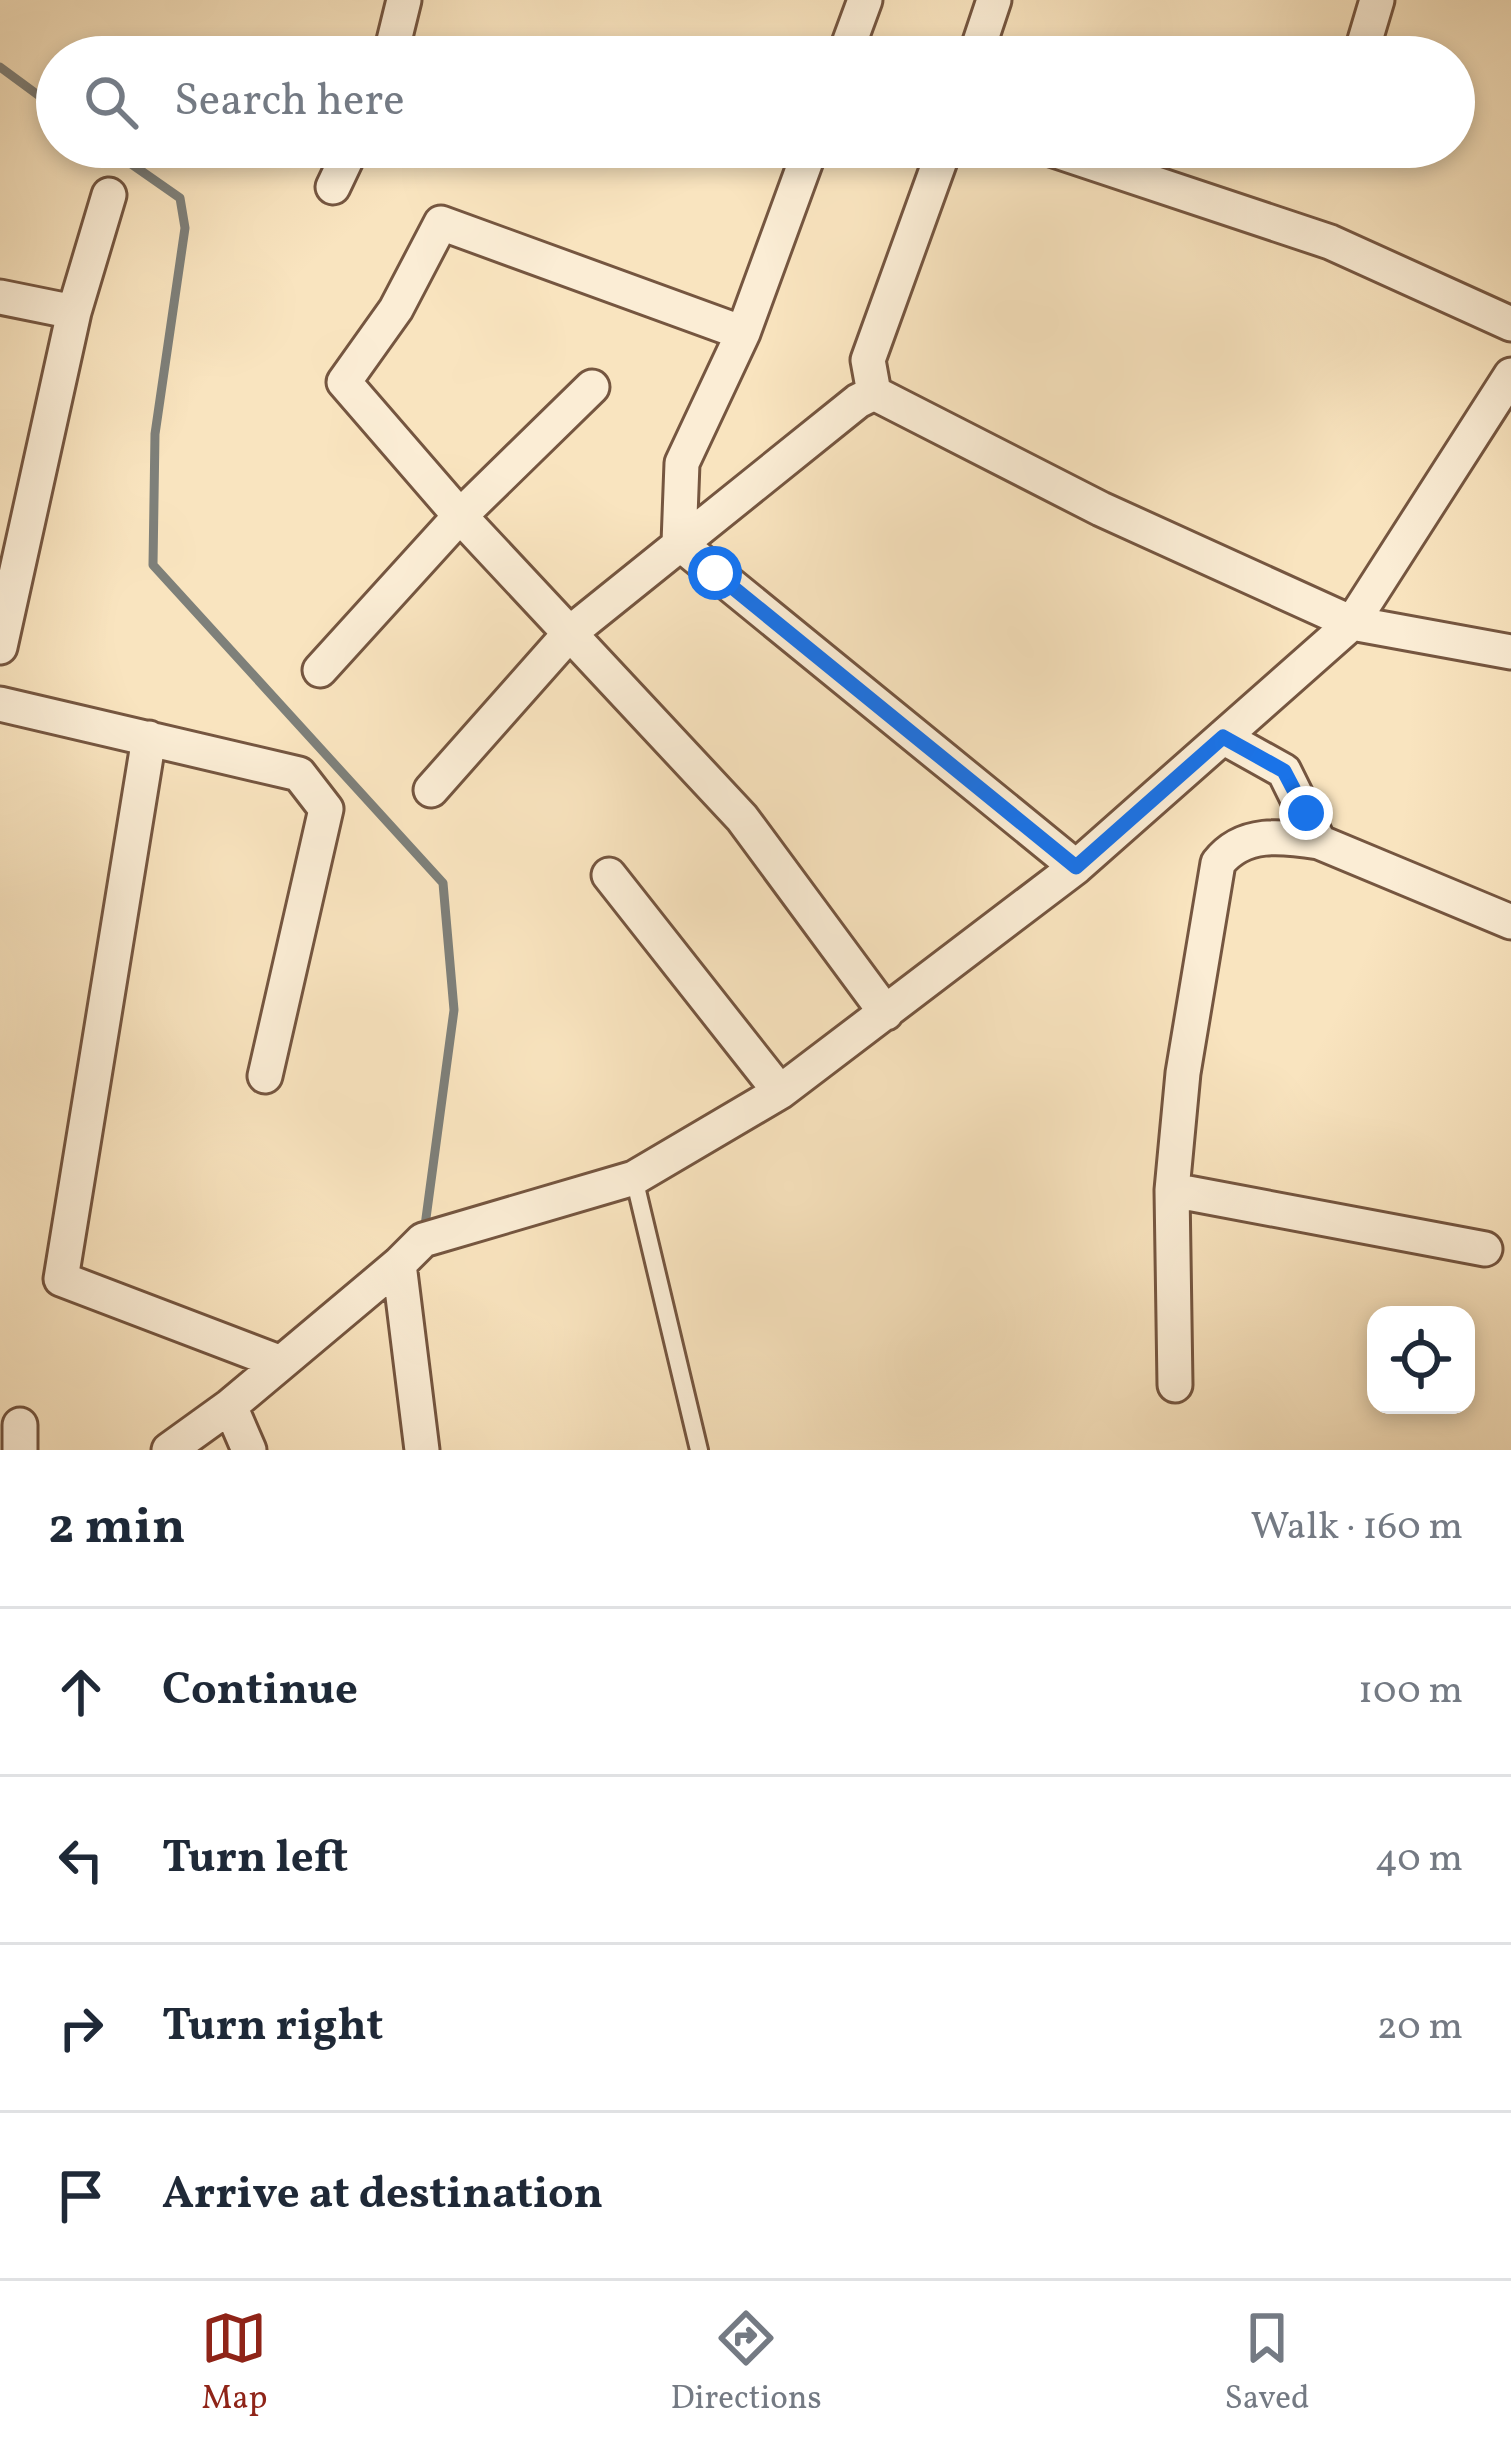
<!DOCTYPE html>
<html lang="en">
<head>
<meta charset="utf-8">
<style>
  body { margin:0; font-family:Vollkorn,serif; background:#f6f6f7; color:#1f2937 }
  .controls { position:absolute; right:36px; bottom:36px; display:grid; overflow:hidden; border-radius:24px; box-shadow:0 6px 18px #0003 }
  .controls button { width:108px; height:108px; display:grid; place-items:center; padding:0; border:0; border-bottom:3px solid #e0e1e3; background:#fff; color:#1f2937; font:60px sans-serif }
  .stop { position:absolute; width:36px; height:36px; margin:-27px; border:9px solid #1a73e8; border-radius:50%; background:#fff }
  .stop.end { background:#1a73e8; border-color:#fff; box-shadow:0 3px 12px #0008 }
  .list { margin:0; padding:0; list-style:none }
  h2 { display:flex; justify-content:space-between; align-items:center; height:156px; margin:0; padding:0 48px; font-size:51px }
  h2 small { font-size:39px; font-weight:400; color:#747a83 }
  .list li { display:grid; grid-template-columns:78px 1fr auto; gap:36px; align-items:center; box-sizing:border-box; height:168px; padding:0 48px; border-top:3px solid #e0e1e3 }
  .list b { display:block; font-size:45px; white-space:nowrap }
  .list em { font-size:39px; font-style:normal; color:#747a83 }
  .icon { flex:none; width:66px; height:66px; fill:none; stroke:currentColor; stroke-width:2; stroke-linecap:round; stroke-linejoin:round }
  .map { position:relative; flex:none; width:1511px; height:1450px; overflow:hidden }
  .search { position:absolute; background:#fff; box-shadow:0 6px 18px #0003; left:36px; right:36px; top:36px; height:132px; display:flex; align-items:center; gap:30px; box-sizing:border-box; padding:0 42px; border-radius:66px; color:#747a83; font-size:45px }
  .sheet { height:828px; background:#fff }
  nav { display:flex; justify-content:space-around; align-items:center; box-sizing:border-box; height:168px; border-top:3px solid #e0e1e3; background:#fff; font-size:33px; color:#747a83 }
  nav a { display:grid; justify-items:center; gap:6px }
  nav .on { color:#8f2418 }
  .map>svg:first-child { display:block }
</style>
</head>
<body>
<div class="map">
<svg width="1511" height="1450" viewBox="0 0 1511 1450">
  <rect width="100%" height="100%" fill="#f9e4bf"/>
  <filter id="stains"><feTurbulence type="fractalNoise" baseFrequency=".00167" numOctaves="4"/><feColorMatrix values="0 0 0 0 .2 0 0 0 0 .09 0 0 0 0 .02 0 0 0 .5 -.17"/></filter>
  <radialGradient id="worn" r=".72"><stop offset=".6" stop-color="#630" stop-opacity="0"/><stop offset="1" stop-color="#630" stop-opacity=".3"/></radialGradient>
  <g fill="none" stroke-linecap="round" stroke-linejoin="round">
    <path stroke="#7e807a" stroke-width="9" d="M0,67L57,109
      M107,147L180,198L185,228L155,434L153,565L443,883L454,1010L424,1233"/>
    <defs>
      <path id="lane" d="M634,1178L699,1450"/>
      <path id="street" d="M390,57L404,0
        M844,57L865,0
        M975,57L994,0
        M1360,57L1377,0
        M811,147L743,333L441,223L396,309L344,382L460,516L742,818L886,1013
        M1045,147L1330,242L1511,324
        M333,187L352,147
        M0,297L74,312L0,647
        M74,312L109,195
        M743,333L682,463L679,543L1076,867
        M874,393L868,360L945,147
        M320,670L460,516L592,387
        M0,704L299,774L326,809L265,1076
        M1223,737L1284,771L1319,842
        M149,738L61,1279L281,1363
        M431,790L571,632L858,401L874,393L1101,509L1352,623L1511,652
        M609,875L780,1092
        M1172,1190L1485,1249
        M399,1264L422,1450
        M1175,1385L1172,1190L1183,1073L1218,863C1243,831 1282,836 1319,842L1511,922
        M230,1406L249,1450
        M20,1425V1450
        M169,1450L230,1406L399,1264L423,1240L634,1178L780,1092L1076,867L1352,623L1511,375"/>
    </defs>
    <use href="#lane" stroke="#755640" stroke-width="22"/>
    <use href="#street" stroke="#755640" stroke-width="39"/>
    <use href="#lane" stroke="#fbedd5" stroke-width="16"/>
    <use href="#street" stroke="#fbedd5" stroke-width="33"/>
  </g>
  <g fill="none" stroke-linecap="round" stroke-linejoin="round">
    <path stroke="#1a73e8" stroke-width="15" d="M715,573L1076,867L1223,737L1284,771L1306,813"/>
  </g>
  <rect width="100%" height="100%" filter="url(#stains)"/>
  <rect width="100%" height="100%" fill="url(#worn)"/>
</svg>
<div class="controls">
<button><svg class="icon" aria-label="locate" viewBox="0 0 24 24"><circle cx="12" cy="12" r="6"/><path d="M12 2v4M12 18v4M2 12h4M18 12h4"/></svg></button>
</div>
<div class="stop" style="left:715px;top:573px"></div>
<div class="stop end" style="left:1306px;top:813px"></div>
<div class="search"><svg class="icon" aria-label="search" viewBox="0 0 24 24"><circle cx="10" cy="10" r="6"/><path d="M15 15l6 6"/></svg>Search here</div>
</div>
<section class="sheet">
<h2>2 min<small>Walk · 160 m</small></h2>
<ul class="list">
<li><svg class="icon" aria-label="ahead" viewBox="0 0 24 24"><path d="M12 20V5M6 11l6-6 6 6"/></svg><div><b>Continue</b></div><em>100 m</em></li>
<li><svg class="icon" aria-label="left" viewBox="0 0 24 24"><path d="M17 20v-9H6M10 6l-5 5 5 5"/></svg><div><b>Turn left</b></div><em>40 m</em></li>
<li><svg class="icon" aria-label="right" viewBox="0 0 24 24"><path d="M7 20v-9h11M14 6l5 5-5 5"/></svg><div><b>Turn right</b></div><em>20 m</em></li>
<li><svg class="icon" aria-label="arrive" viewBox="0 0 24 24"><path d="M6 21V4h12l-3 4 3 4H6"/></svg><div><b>Arrive at destination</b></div></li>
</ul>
</section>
<nav>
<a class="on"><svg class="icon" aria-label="map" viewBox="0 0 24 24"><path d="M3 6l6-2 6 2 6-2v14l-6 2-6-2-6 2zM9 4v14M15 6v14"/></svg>Map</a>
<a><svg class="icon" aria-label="directions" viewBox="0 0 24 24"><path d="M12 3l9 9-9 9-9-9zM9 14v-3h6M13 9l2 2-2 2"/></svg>Directions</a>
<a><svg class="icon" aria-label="saved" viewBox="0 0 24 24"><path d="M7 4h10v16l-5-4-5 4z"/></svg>Saved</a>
</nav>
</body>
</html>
